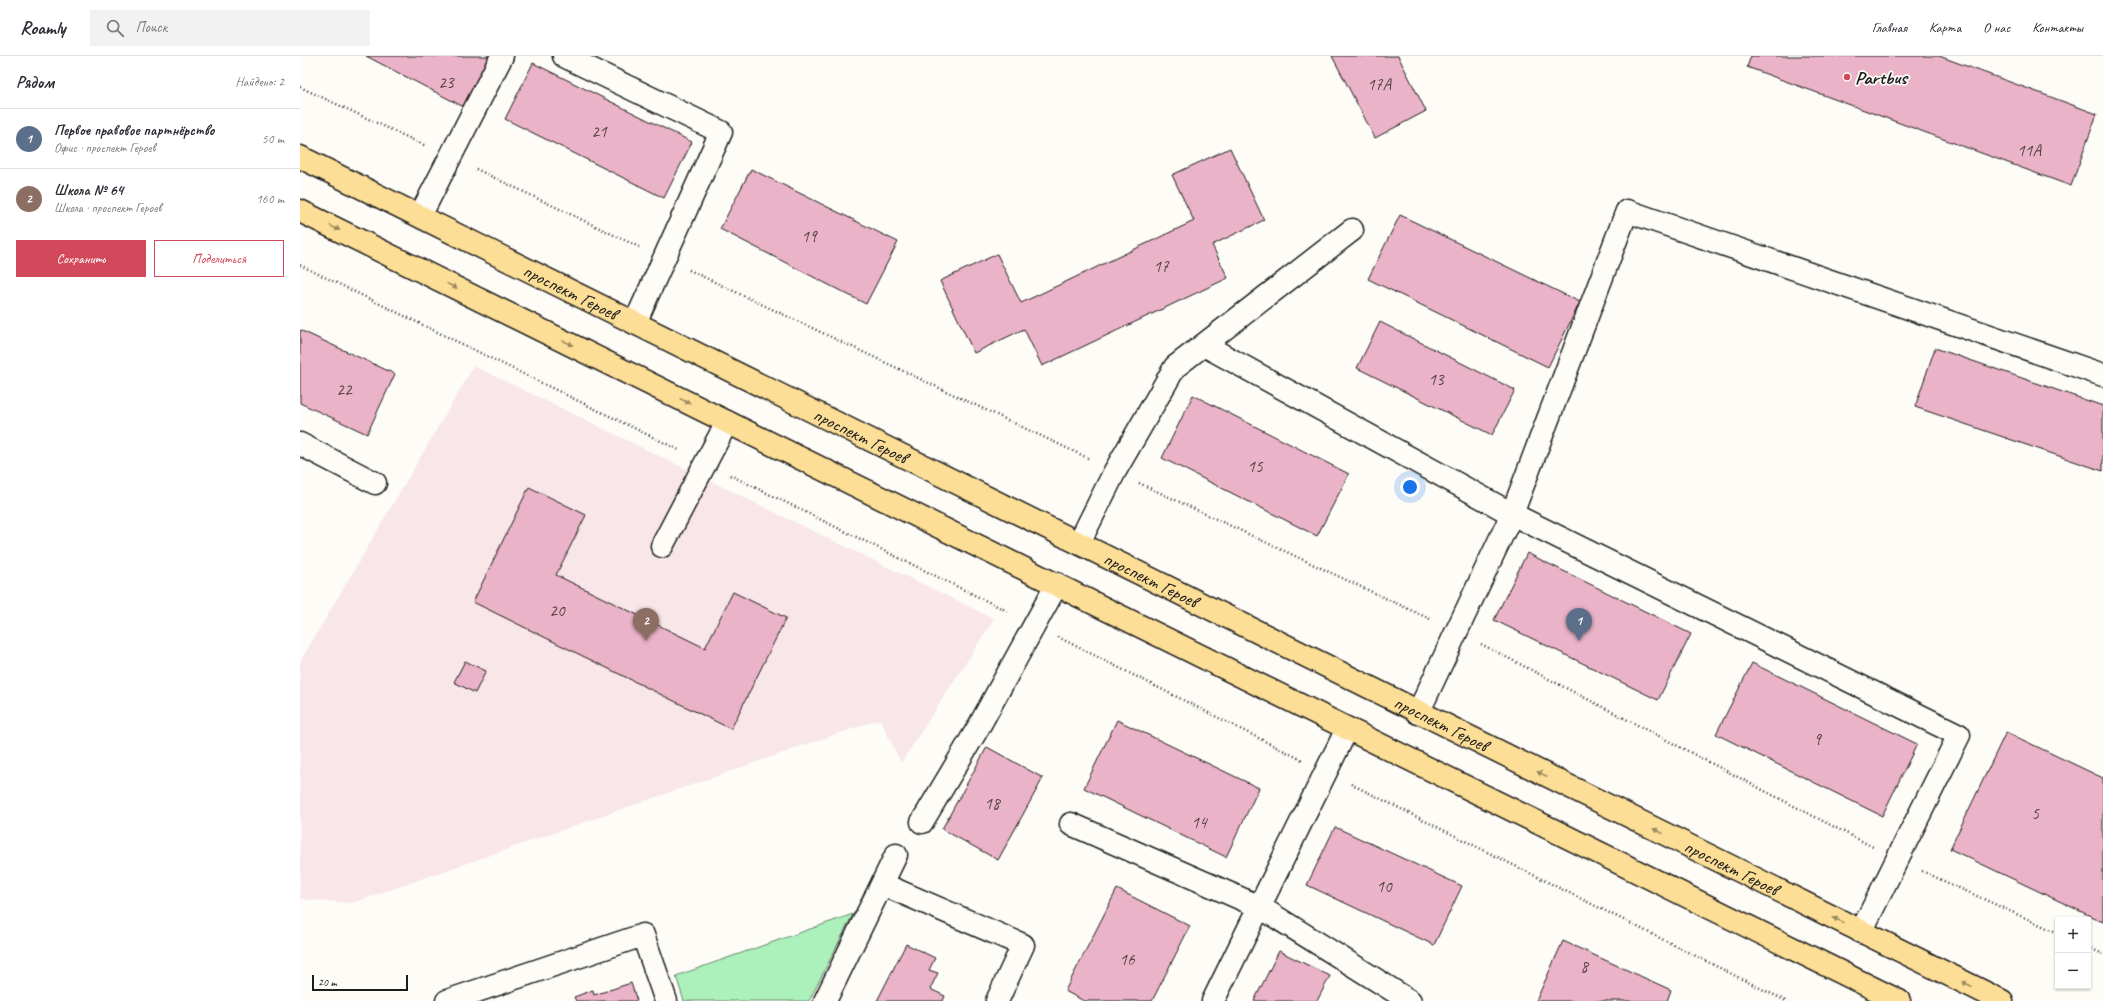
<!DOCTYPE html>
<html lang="ru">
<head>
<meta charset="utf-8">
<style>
  body { margin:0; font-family:Caveat,sans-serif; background:#f2f2f3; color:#2b2b33 }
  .controls { position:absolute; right:12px; bottom:12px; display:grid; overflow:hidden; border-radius:0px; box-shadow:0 1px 3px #0004 }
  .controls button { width:36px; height:36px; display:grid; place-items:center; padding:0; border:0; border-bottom:1px solid #e1e1e2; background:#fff; color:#2b2b33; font:20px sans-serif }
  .scale { position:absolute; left:12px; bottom:10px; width:96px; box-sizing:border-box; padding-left:4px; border:2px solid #1c1c1c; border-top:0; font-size:11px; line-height:14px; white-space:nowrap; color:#1c1c1c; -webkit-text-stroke:3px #fdfcf7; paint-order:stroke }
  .you { position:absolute; left:1110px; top:431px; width:14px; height:14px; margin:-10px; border:3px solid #fff; border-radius:50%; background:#1a73e8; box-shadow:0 0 0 6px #1a73e833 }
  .badge { display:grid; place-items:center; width:26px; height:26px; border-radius:50%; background:#d1495b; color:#fff; font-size:13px; font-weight:700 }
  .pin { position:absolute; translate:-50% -33px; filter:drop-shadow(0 1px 2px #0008) }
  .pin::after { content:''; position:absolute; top:21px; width:14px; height:12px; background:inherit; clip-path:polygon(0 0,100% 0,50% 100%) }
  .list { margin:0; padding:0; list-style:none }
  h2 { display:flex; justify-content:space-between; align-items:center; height:52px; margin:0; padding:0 16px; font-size:17px }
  h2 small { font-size:13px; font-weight:400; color:#7c7c81 }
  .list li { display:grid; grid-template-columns:26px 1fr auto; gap:12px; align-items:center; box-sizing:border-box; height:60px; padding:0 16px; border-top:1px solid #e1e1e2 }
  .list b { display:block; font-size:15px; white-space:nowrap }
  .list p { margin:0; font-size:13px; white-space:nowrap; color:#7c7c81 }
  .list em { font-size:13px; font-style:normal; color:#7c7c81 }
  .actions { display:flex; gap:8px; padding:12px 16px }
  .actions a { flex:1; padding:9px 0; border:1px solid #d1495b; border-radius:0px; text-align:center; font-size:14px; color:#d1495b }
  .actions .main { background:#d1495b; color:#fff }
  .icon { flex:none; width:22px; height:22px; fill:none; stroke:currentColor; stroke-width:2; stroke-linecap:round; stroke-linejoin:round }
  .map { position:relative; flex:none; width:1803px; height:945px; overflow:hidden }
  header { display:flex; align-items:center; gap:24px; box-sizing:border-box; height:56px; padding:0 20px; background:#fff; border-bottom:1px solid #e1e1e2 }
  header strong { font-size:19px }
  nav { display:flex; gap:22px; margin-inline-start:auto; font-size:14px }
  .search { width:280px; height:36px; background:#f2f2f3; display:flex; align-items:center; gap:10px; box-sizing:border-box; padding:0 14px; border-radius:0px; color:#7c7c81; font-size:15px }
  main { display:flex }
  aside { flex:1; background:#fff }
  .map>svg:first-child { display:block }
</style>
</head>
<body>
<header>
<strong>Roamly</strong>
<div class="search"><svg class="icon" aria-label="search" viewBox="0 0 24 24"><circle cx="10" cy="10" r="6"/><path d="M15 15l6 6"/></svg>Поиск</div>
<nav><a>Главная</a><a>Карта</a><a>О нас</a><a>Контакты</a></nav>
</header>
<main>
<aside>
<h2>Рядом<small>Найдено: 2</small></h2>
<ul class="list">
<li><span class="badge" style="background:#5c6f8a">1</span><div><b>Первое правовое партнёрство</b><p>Офис · проспект Героев</p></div><em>50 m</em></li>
<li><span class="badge" style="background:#8d6e63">2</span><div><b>Школа № 64</b><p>Школа · проспект Героев</p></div><em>160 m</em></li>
</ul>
<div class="actions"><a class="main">Сохранить</a><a>Поделиться</a></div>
</aside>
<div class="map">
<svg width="1803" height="945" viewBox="0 0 1803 945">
  <rect width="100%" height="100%" fill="#fdfcf7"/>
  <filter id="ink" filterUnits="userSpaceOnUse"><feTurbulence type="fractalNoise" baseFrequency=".025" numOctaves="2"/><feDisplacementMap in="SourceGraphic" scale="8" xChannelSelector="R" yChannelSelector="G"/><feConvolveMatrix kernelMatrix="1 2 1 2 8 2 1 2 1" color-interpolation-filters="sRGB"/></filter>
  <g filter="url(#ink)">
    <path fill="#f8e6e9" d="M174,310L694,563L601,707L580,663L52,847L0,843V606Z"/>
    <path fill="#acf1bb" stroke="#64866c" d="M553,858L509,945H384L376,920Z"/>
    <path fill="#ebb3c8" stroke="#1c1c1c" d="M66,0H191L164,51Z
      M1032,0H1098L1126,55L1075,82Z
      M1451,0H1639L1797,58L1771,130L1447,11Z
      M233,7L392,86L364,142L205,63Z
      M930,92L964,164L912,189L928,222L742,310L724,273L674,297L640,225L697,198L721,247L894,165L872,119Z
      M451,113L598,186L566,248L420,173Z
      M1100,159L1280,246L1248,311L1068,223Z
      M1080,266L1215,334L1192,379L1057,312Z
      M0,274L95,318L67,378L0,347Z
      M1635,292L1803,350V415L1615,351Z
      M893,339L1049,418L1017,480L862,402Z
      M229,431L286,459L256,519L405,592L433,536L486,562L431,673L173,546Z
      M1227,497L1391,578L1358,644L1194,564Z
      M165,605L186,615L175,637L154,626Z
      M1452,607L1617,688L1582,760L1416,678Z
      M817,664L959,732L926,801L784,732Z
      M1706,676L1803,722V866L1650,793Z
      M687,691L743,722L698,804L642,773Z
      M1035,771L1162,830L1134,889L1007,829Z
      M817,833L890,870L852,945H784L765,935Z
      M1263,885L1371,934L1367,945H1236Z
      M606,888L635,902L629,914L638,917L630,933L645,940L643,945H577Z
      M979,895L1030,920L1017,945H954Z
      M331,927L337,945H276L274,941L293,934L294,939Z"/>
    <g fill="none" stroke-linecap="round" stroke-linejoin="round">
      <defs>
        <path id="minor" d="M264,0L421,76L335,267
          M120,160L202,0
          M904,289L1212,458L1659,679L1561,876
          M0,388L75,427
          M779,487L815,415L875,311L1052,174
          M362,490L427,366
          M1118,657L1212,458L1327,155L1803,319
          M622,766L678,672L757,528
          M771,768L960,851L1110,945
          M582,828L723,889L697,945
          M147,945L343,879L366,945
          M525,945L596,799
          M913,945L1047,673"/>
        <g id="major">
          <path id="s1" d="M0,101L1702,945"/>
          <path d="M0,155L1599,945"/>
        </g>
      </defs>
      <use href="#minor" stroke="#1c1c1c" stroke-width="25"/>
      <use href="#major" stroke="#1c1c1c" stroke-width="25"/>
      <path stroke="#1c1c1c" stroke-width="2.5" stroke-dasharray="1 3" stroke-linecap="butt" d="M0,31L126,90
        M176,113L339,191
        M0,209L381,395
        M389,214L790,403
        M430,419L709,556
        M839,427L1132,564
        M758,581L1002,704
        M1181,588L1573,791
        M1051,728L1486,945
        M1622,815L1758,877
        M1788,891L1803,898"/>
      <use href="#minor" stroke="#fdfcf7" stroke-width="22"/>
      <use href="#major" stroke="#fdde96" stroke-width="22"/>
    </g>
    <defs><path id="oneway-solid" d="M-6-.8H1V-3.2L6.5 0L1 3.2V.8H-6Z"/></defs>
    <g fill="#98875f">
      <use href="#oneway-solid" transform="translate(35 172) rotate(26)"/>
      <use href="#oneway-solid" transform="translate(152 230) rotate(26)"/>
      <use href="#oneway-solid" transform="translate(268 287) rotate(26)"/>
      <use href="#oneway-solid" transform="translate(385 345) rotate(26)"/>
      <use href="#oneway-solid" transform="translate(1242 718) rotate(-154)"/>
      <use href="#oneway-solid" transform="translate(1358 775) rotate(-154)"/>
      <use href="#oneway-solid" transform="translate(1538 864) rotate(-154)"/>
      <use href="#oneway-solid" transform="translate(1667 928) rotate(-154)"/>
    </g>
  </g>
  <circle fill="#d1495b" stroke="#fdfcf7" stroke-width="1.5" cx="1547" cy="21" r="4"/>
  <g text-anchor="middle" stroke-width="3.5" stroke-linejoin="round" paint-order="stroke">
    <g font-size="17" fill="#504247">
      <text x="146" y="32">23</text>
      <text x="1079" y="34">17А</text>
      <text x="299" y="81">21</text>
      <text x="1729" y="100">11А</text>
      <text x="509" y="186">19</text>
      <text x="861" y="216">17</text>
      <text x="1136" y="329">13</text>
      <text x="44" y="339">22</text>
      <text x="955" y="416">15</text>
      <text x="257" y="560">20</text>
      <text x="1517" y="689">9</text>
      <text x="692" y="753">18</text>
      <text x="1735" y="763">5</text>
      <text x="899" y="772">14</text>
      <text x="1084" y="836">10</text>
      <text x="827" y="909">16</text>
      <text x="1284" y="916">8</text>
    </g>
    <g font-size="19" font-weight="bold" fill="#1c1c1c" stroke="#fdfcf7" text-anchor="start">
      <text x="1555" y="28">Partbus</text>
    </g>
    <g font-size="19" fill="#1c1c1c" stroke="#fdfcf7">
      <text dy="7" stroke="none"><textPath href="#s1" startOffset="302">проспект Героев</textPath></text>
      <text dy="7" stroke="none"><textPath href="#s1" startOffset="626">проспект Героев</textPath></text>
      <text dy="7" stroke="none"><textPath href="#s1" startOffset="950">проспект Героев</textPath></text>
      <text dy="7" stroke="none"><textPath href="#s1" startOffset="1274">проспект Героев</textPath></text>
      <text dy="7" stroke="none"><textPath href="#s1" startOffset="1598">проспект Героев</textPath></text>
    </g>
  </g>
</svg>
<div class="controls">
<button>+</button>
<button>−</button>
</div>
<div class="scale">20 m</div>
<div class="you"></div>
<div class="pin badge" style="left:1279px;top:585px;background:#5c6f8a">1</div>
<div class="pin badge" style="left:346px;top:585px;background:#8d6e63">2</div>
</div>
</main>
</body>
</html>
